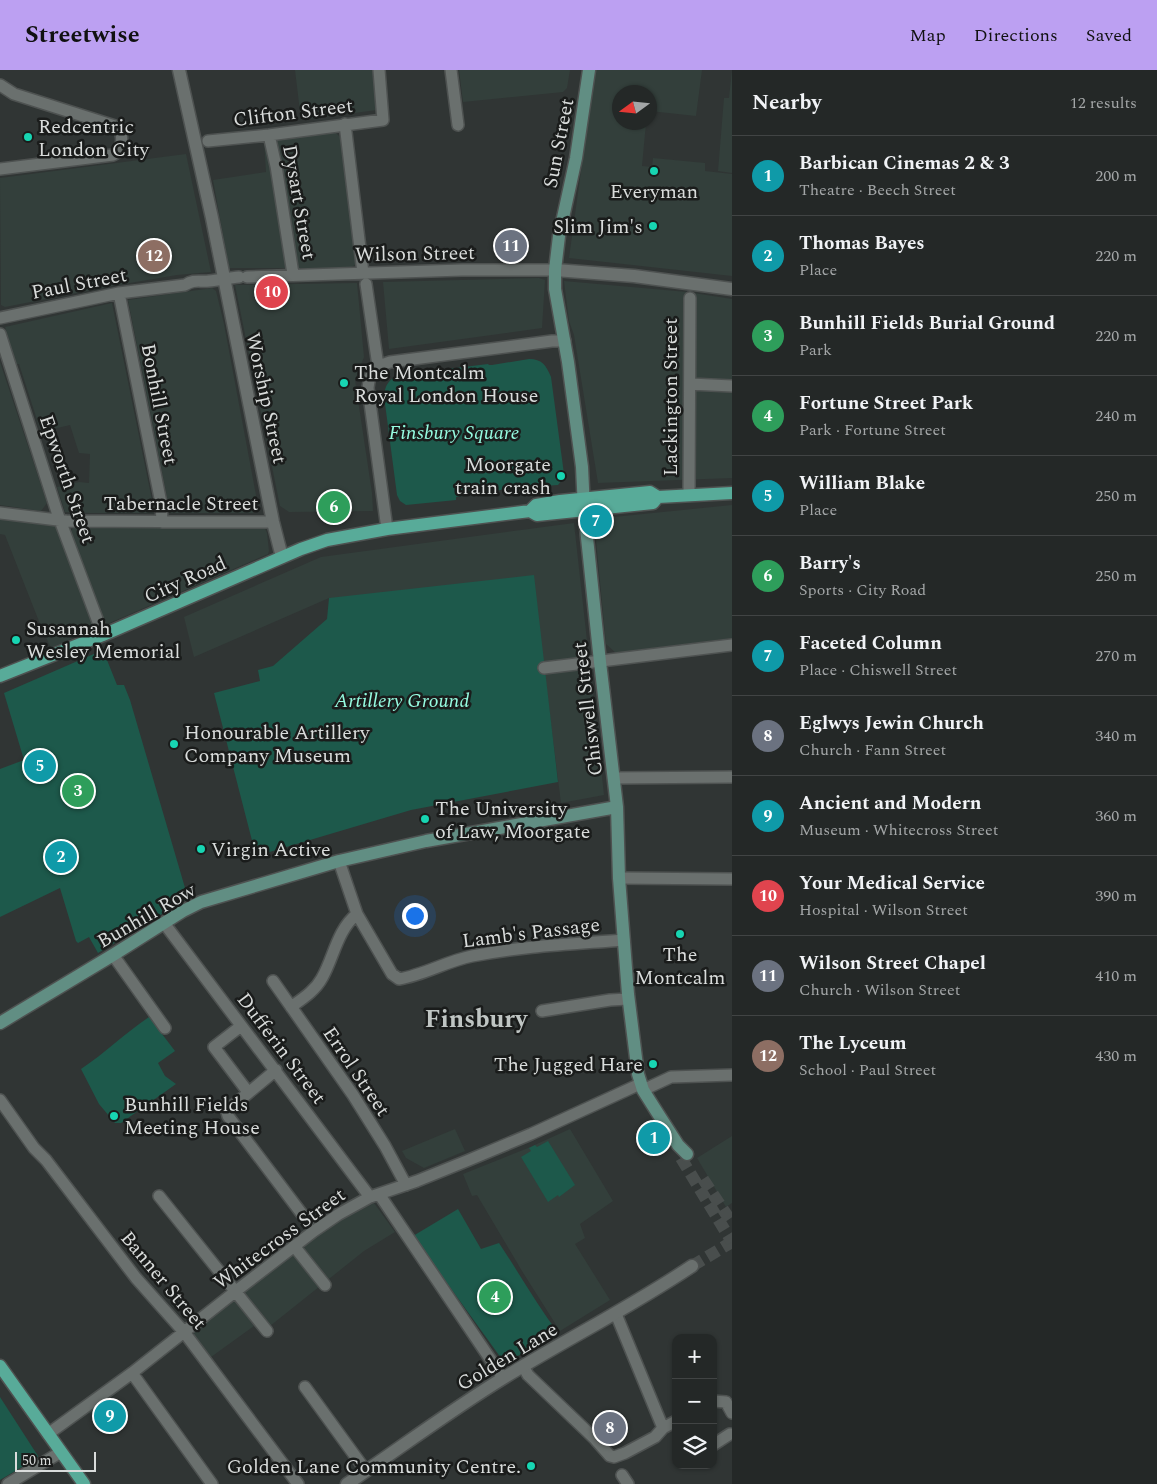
<!DOCTYPE html>
<html lang="en">
<head>
<meta charset="utf-8">
<style>
  body { margin:0; font-family:Spectral,serif; background:#2c302f; color:#f1f3f6 }
  .controls { position:absolute; right:15px; bottom:15px; display:grid; overflow:hidden; border-radius:10px; box-shadow:0 1px 4px #0004 }
  .controls button { width:45px; height:45px; display:grid; place-items:center; padding:0; border:0; border-bottom:1px solid #414444; background:#242827; color:#f1f3f6; font:25px sans-serif }
  .compass { position:absolute; left:612px; top:15px; width:45px; height:45px; border-radius:50%; background:#242827; box-shadow:0 1px 4px #0004; rotate:255deg }
  .scale { position:absolute; left:15px; bottom:12px; width:81px; box-sizing:border-box; padding-left:5px; border:2px solid #d9dcdb; border-top:0; font-size:14px; line-height:18px; white-space:nowrap; color:#d9dcdb; -webkit-text-stroke:4px #1a1c1b; paint-order:stroke }
  .you { position:absolute; left:414px; top:845px; width:18px; height:18px; margin:-12px; border:4px solid #fff; border-radius:50%; background:#1a73e8; box-shadow:0 0 0 8px #1a73e833 }
  .badge { display:grid; place-items:center; width:32px; height:32px; border-radius:50%; background:#bca0f2; color:#fff; font-size:16px; font-weight:700 }
  .pin { position:absolute; translate:-50% -50%; border:2px solid #fff; box-shadow:0 1px 5px #0006 }
  .list { margin:0; padding:0; list-style:none }
  h2 { display:flex; justify-content:space-between; align-items:center; height:65px; margin:0; padding:0 20px; font-size:21px }
  h2 small { font-size:16px; font-weight:400; color:#a3a6a7 }
  .list li { display:grid; grid-template-columns:32px 1fr auto; gap:15px; align-items:center; box-sizing:border-box; height:80px; padding:0 20px; border-top:1px solid #414444 }
  .list b { display:block; font-size:19px; white-space:nowrap }
  .list p { margin:0; font-size:16px; white-space:nowrap; color:#a3a6a7 }
  .list em { font-size:16px; font-style:normal; color:#a3a6a7 }
  .icon { flex:none; width:28px; height:28px; fill:none; stroke:currentColor; stroke-width:2; stroke-linecap:round; stroke-linejoin:round }
  .map { position:relative; flex:none; width:732px; height:1414px; overflow:hidden }
  header { display:flex; align-items:center; gap:30px; box-sizing:border-box; height:70px; padding:0 25px; background:#bca0f2; color:#111 }
  header strong { font-size:24px }
  nav { display:flex; gap:28px; margin-inline-start:auto; font-size:18px }
  main { display:flex }
  aside { flex:1; background:#242827 }
  .map>svg:first-child { display:block }
</style>
</head>
<body>
<header>
<strong>Streetwise</strong>
<nav><a>Map</a><a>Directions</a><a>Saved</a></nav>
</header>
<main>
<div class="map">
<svg width="732" height="1414" viewBox="0 0 732 1414">
  <rect width="100%" height="100%" fill="#303534"/>
  <path fill="#333f3b" d="M295,0H373L377,40L301,50Z
    M459,0H570L567,18L563,22L463,32Z
    M595,0H702L696,46L650,41V22H620V52L646,53L642,96L652,97L653,88L705,93V101L732,104V206L569,188Z
    M732,0V103L718,101L724,28H729Z
    M334,61L342,69L358,193L350,198H229L213,110L266,102L264,69Z
    M186,84L211,202L177,205L112,216L5,237L1,235L0,108Z
    M539,208L545,210L542,258L389,279L383,212Z
    M564,211L687,222L732,229V408L598,413L574,265L569,251Z
    M357,213L364,287L355,310L372,423L373,441L289,442L280,436L235,215Z
    M212,218L216,221L224,254L258,436L253,443H170L128,230Z
    M112,233L154,440L153,443H89L65,442L57,417L79,412L89,413L90,384L79,383L70,355L41,362L19,294H16L5,257Z
    M0,292L47,433L41,441L0,435Z
    M732,435V568L616,583L606,574L594,449Z
    M0,447L56,455L94,555L91,560L51,578L42,559L5,465L0,464Z
    M574,453L604,725L561,733L544,598L329,528L194,587L184,547L321,487Z
    M75,456H264L267,463L269,481L268,484L105,555L70,462Z
    M455,1059L465,1081L424,1098L406,1088L402,1081Z
    M570,1059L613,1131L580,1154L585,1168L575,1174L610,1230L560,1261L522,1201L477,1125L472,1126L463,1104L528,1078Z
    M732,1066V1133L726,1137L697,1088Z
    M362,1125L367,1135L342,1150L374,1133L395,1162L364,1181L270,1256L244,1221L234,1229L254,1256L211,1287L191,1264L90,1344L83,1336L310,1159Z"/>
  <path fill="#1d594b" d="M529,289C542,289 546,295 551,307L564,404L562,410L558,415L513,418L456,427V430L406,435L400,431L397,425L384,326C385,315 389,309 399,305L488,294L489,295H492Z
    M534,505L558,712L411,740L256,786L214,623L260,611L258,600L273,596L327,549L329,528Z
    M103,580L117,615H124L130,630L188,828L98,883L89,867L78,873L76,871L60,818L0,847V699L24,690L4,623Z
    M149,947L175,981L158,993L165,1006L176,1014L121,1053H115L99,1034L81,999C105,983 125,963 149,947Z
    M548,1071L575,1115L559,1127L558,1125L548,1132L521,1087L531,1081L529,1078L535,1075L537,1077Z
    M458,1139L481,1179L499,1173C519,1203 537,1235 559,1264L508,1291H505L501,1288L413,1166Z
    M0,1327L38,1386L37,1388L0,1410Z"/>
  <g fill="none" stroke-linecap="round" stroke-linejoin="round">
    <path stroke="#494e4d" stroke-width="12" stroke-dasharray="12 6" stroke-linecap="butt" d="M692,1196L732,1172"/>
    <path stroke="#494e4d" stroke-width="12" stroke-dasharray="12 6" stroke-linecap="butt" d="M681,1088L732,1172
      M703,1109L732,1153"/>
    <defs>
      <path id="minor" d="M451,0L458,55
        M0,15L14,24L118,57C123,63 122,74 120,81L113,85L0,99
        M345,54L363,203
        M269,65L276,96L293,204
        M208,71L269,65L383,50L379,0
        M247,207L462,200H555
        M366,214L378,296
        M119,223L161,433L162,452
        M0,248L119,223L185,215C194,209 199,212 209,211C219,210 229,208 239,207
        M0,264L58,445L103,565
        M690,314L732,316
        M689,425L690,228
        M0,443L66,451L273,452
        M387,459L368,318C370,300 374,297 390,292L552,271H565
        M544,598L732,575
        M614,708L732,707
        M339,791L357,844L392,904L399,909C424,905 447,891 472,886C522,876 574,874 624,870
        M619,808L732,809
        M164,853L370,1127
        M113,885L165,958
        M273,911L353,1025L385,1076L406,1115
        M291,937C302,929 315,921 322,908C334,887 337,860 357,844
        M542,941L610,930L628,929
        M241,956L214,977L248,1022
        M276,1000L229,1039L227,1042L228,1046L308,1152
        M643,1020L671,1007L732,1005
        M0,1030L34,1078L46,1090L136,1208L184,1262L298,1414
        M379,1124L503,1308
        M159,1126L267,1261
        M294,1176L325,1215
        M616,1244L663,1358
        M523,1296L528,1305L595,1369L610,1386L614,1387L625,1383L655,1367L663,1358L676,1351
        M132,1303L212,1414
        M305,1317L366,1401
        M713,1331L726,1332L732,1343
        M48,1364L132,1303L236,1221L314,1161L339,1144L370,1127L417,1111L469,1090L531,1064L640,1014
        M713,1375L730,1364
        M622,1405L628,1414
        M8,1414L61,1382"/>
      <path id="tertiary" d="M179,0L212,148L273,452L282,487
        M555,200L634,206L732,219
        M347,1414C400,1378 451,1340 505,1307C567,1269 631,1237 692,1196"/>
      <path id="secondary" d="M589,0L576,88L559,166L555,200V219L568,292L582,397L584,439L600,592L617,737L619,808L628,924L638,1004L643,1020L655,1039L678,1075L687,1084
        M0,953L113,885L183,841L201,832L339,791L426,771L617,737"/>
      <path id="primary" d="M530,441L537,445L653,433L658,427
        M0,606L103,565L301,479L327,470L387,459L530,441L536,435L560,431L650,422L658,427L732,423
        M0,1296L84,1414"/>
    </defs>
    <use href="#minor" stroke="#4e5251" stroke-width="14"/>
    <use href="#tertiary" stroke="#4e5251" stroke-width="15"/>
    <use href="#secondary" stroke="#4e5251" stroke-width="15"/>
    <use href="#primary" stroke="#4e5251" stroke-width="15"/>
    <use href="#minor" stroke="#6a706e" stroke-width="11"/>
    <use href="#tertiary" stroke="#6a706e" stroke-width="12"/>
    <use href="#secondary" stroke="#618e83" stroke-width="12"/>
    <use href="#primary" stroke="#58ab99" stroke-width="12"/>
  </g>
  <g fill="#17d5b2" stroke="#1a1c1b" stroke-width="2">
    <circle cx="28" cy="67" r="5"/>
    <circle cx="654" cy="101" r="5"/>
    <circle cx="653" cy="156" r="5"/>
    <circle cx="344" cy="313" r="5"/>
    <circle cx="561" cy="406" r="5"/>
    <circle cx="16" cy="570" r="5"/>
    <circle cx="174" cy="674" r="5"/>
    <circle cx="425" cy="749" r="5"/>
    <circle cx="201" cy="779" r="5"/>
    <circle cx="680" cy="864" r="5"/>
    <circle cx="653" cy="994" r="5"/>
    <circle cx="114" cy="1046" r="5"/>
    <circle cx="531" cy="1396" r="5"/>
  </g>
  <g text-anchor="middle" stroke-width="5" stroke-linejoin="round" paint-order="stroke">
    <g font-size="20" fill="#d9dcdb" stroke="#1a1c1b">
      <text transform="translate(293 42) rotate(-7)" y="7">Clifton Street</text>
      <text transform="translate(558 73) rotate(-79)" y="7">Sun Street</text>
      <text transform="translate(300 132) rotate(80)" y="7">Dysart Street</text>
      <text transform="translate(415 183) rotate(-1)" y="7">Wilson Street</text>
      <text transform="translate(79 213) rotate(-11)" y="7">Paul Street</text>
      <text transform="translate(670 327) rotate(-90)" y="7">Lackington Street</text>
      <text transform="translate(267 328) rotate(78)" y="7">Worship Street</text>
      <text transform="translate(160 334) rotate(79)" y="7">Bonhill Street</text>
      <text transform="translate(68 409) rotate(71)" y="7">Epworth Street</text>
      <text x="181" y="440">Tabernacle Street</text>
      <text transform="translate(185 509) rotate(-24)" y="7">City Road</text>
      <text transform="translate(587 639) rotate(-97)" y="7">Chiswell Street</text>
      <text transform="translate(146 845) rotate(-30)" y="7">Bunhill Row</text>
      <text transform="translate(531 862) rotate(-7)" y="7">Lamb's Passage</text>
      <text transform="translate(282 978) rotate(53)" y="7">Dufferin Street</text>
      <text transform="translate(357 1001) rotate(56)" y="7">Errol Street</text>
      <text transform="translate(279 1168) rotate(-36)" y="7">Whitecross Street</text>
      <text transform="translate(164 1210) rotate(50)" y="7">Banner Street</text>
      <text transform="translate(507 1286) rotate(-31)" y="7">Golden Lane</text>
    </g>
    <g font-size="20" fill="#d9dcdb" stroke="#1a1c1b" text-anchor="start">
      <text x="38" y="63">Redcentric<tspan x="38" dy="23">London City</tspan></text>
      <text x="654" y="128" text-anchor="middle">Everyman</text>
      <text x="643" y="163" text-anchor="end">Slim Jim's</text>
      <text x="354" y="309">The Montcalm<tspan x="354" dy="23">Royal London House</tspan></text>
      <text x="551" y="401" text-anchor="end">Moorgate<tspan x="551" dy="23">train crash</tspan></text>
      <text x="26" y="565">Susannah<tspan x="26" dy="23">Wesley Memorial</tspan></text>
      <text x="184" y="669">Honourable Artillery<tspan x="184" dy="23">Company Museum</tspan></text>
      <text x="435" y="745">The University<tspan x="435" dy="23">of Law, Moorgate</tspan></text>
      <text x="211" y="786">Virgin Active</text>
      <text x="680" y="891" text-anchor="middle">The<tspan x="680" dy="23">Montcalm</tspan></text>
      <text x="643" y="1001" text-anchor="end">The Jugged Hare</text>
      <text x="124" y="1041">Bunhill Fields<tspan x="124" dy="23">Meeting House</tspan></text>
      <text x="521" y="1403" text-anchor="end">Golden Lane Community Centre.</text>
    </g>
    <g font-size="20" font-style="italic" fill="#95fbe0" stroke="#1a1c1b">
      <text x="454" y="369">Finsbury Square</text>
      <text x="402" y="637">Artillery Ground</text>
    </g>
    <g font-size="25" font-weight="bold" fill="#bfc5c3" stroke="#1a1c1b">
      <text x="476" y="957">Finsbury</text>
    </g>
  </g>
</svg>
<div class="controls">
<button>+</button>
<button>−</button>
<button><svg class="icon" aria-label="layers" viewBox="0 0 24 24"><path d="M12 4l9 5-9 5-9-5zM3 14l9 5 9-5"/></svg></button>
</div>
<svg class="compass" viewBox="-18 -18 36 36"><path d="M0-13l5 13h-10z" fill="#e53935"/><path d="M0 13l5-13h-10z" fill="#a3a6a7"/></svg>
<div class="scale">50 m</div>
<div class="you"></div>
<div class="pin badge" style="left:654px;top:1068px;background:#0f9aa8">1</div>
<div class="pin badge" style="left:61px;top:787px;background:#0f9aa8">2</div>
<div class="pin badge" style="left:78px;top:721px;background:#2e9e5b">3</div>
<div class="pin badge" style="left:495px;top:1227px;background:#2e9e5b">4</div>
<div class="pin badge" style="left:40px;top:696px;background:#0f9aa8">5</div>
<div class="pin badge" style="left:334px;top:437px;background:#2e9e5b">6</div>
<div class="pin badge" style="left:596px;top:451px;background:#0f9aa8">7</div>
<div class="pin badge" style="left:610px;top:1358px;background:#6b7280">8</div>
<div class="pin badge" style="left:110px;top:1346px;background:#0f9aa8">9</div>
<div class="pin badge" style="left:272px;top:222px;background:#e0444e">10</div>
<div class="pin badge" style="left:511px;top:176px;background:#6b7280">11</div>
<div class="pin badge" style="left:154px;top:186px;background:#8d6e63">12</div>
</div>
<aside>
<h2>Nearby<small>12 results</small></h2>
<ul class="list">
<li><span class="badge" style="background:#0f9aa8">1</span><div><b>Barbican Cinemas 2 &amp; 3</b><p>Theatre · Beech Street</p></div><em>200 m</em></li>
<li><span class="badge" style="background:#0f9aa8">2</span><div><b>Thomas Bayes</b><p>Place</p></div><em>220 m</em></li>
<li><span class="badge" style="background:#2e9e5b">3</span><div><b>Bunhill Fields Burial Ground</b><p>Park</p></div><em>220 m</em></li>
<li><span class="badge" style="background:#2e9e5b">4</span><div><b>Fortune Street Park</b><p>Park · Fortune Street</p></div><em>240 m</em></li>
<li><span class="badge" style="background:#0f9aa8">5</span><div><b>William Blake</b><p>Place</p></div><em>250 m</em></li>
<li><span class="badge" style="background:#2e9e5b">6</span><div><b>Barry's</b><p>Sports · City Road</p></div><em>250 m</em></li>
<li><span class="badge" style="background:#0f9aa8">7</span><div><b>Faceted Column</b><p>Place · Chiswell Street</p></div><em>270 m</em></li>
<li><span class="badge" style="background:#6b7280">8</span><div><b>Eglwys Jewin Church</b><p>Church · Fann Street</p></div><em>340 m</em></li>
<li><span class="badge" style="background:#0f9aa8">9</span><div><b>Ancient and Modern</b><p>Museum · Whitecross Street</p></div><em>360 m</em></li>
<li><span class="badge" style="background:#e0444e">10</span><div><b>Your Medical Service</b><p>Hospital · Wilson Street</p></div><em>390 m</em></li>
<li><span class="badge" style="background:#6b7280">11</span><div><b>Wilson Street Chapel</b><p>Church · Wilson Street</p></div><em>410 m</em></li>
<li><span class="badge" style="background:#8d6e63">12</span><div><b>The Lyceum</b><p>School · Paul Street</p></div><em>430 m</em></li>
</ul>
</aside>
</main>
</body>
</html>
